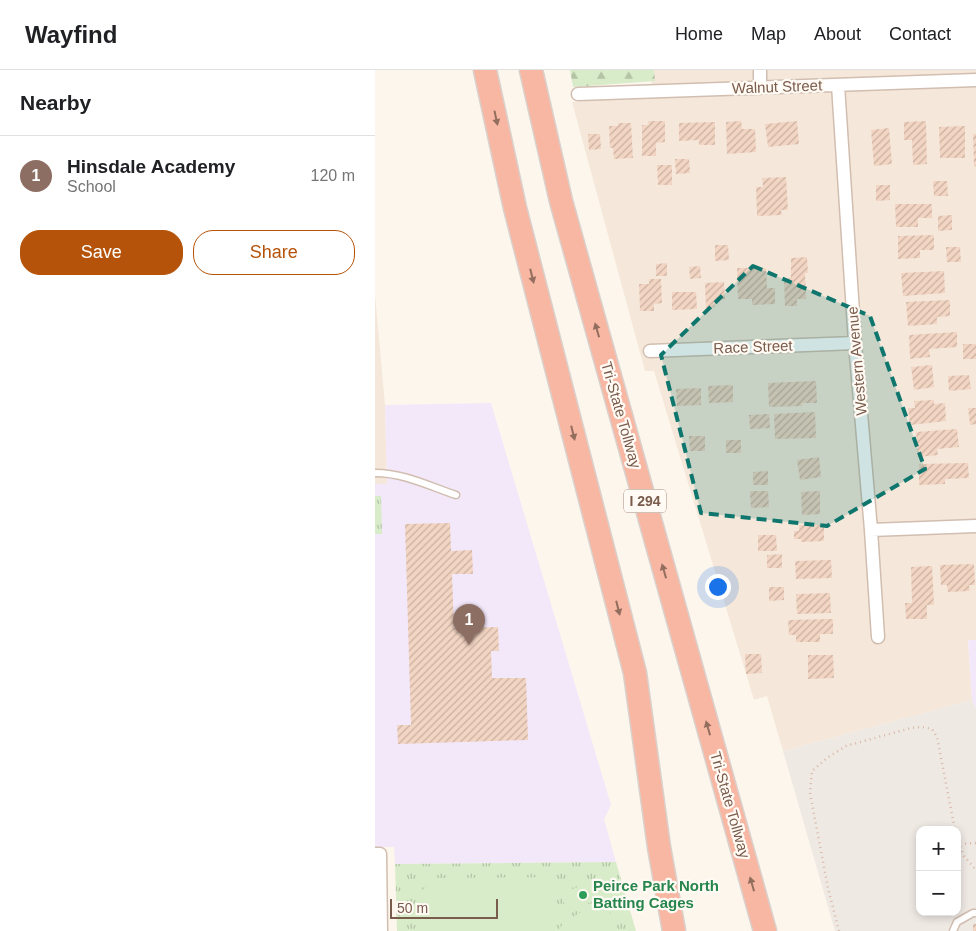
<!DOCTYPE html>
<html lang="en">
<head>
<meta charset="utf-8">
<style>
  body { margin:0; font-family:Helvetica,sans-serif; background:#f6f6f6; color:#202124 }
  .controls { position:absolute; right:15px; bottom:15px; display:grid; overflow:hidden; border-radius:10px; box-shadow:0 2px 8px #0003 }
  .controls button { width:45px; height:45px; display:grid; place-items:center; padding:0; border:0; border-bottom:1px solid #e0e0e0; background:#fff; color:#202124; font:25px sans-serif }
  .scale { position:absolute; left:15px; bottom:12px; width:108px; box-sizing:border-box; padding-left:5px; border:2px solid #7a5c4d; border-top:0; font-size:14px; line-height:18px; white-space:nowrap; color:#7a5c4d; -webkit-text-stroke:4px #fffaf3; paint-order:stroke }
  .you { position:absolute; left:342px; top:516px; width:18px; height:18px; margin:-12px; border:4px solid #fff; border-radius:50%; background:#1a73e8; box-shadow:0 0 0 8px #1a73e833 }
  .badge { display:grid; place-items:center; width:32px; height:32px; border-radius:50%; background:#b45309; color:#fff; font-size:16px; font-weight:700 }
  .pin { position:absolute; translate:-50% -41px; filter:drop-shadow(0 1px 2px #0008) }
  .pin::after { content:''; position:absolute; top:26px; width:18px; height:15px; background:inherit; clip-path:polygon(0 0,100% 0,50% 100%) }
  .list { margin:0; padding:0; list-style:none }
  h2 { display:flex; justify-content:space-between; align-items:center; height:65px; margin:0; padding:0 20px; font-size:21px }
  h2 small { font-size:16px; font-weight:400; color:#757577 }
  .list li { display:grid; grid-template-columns:32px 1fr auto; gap:15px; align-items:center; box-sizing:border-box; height:80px; padding:0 20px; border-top:1px solid #e0e0e0 }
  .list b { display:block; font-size:19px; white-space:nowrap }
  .list p { margin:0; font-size:16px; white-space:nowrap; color:#757577 }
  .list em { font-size:16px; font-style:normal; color:#757577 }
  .actions { display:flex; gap:10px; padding:15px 20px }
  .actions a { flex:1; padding:11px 0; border:1px solid #b45309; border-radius:20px; text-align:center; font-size:18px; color:#b45309 }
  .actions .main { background:#b45309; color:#fff }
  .map { position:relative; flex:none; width:601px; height:861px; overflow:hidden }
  header { display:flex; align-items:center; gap:30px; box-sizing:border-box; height:70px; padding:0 25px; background:#fff; border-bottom:1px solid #e0e0e0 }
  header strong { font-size:24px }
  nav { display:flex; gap:28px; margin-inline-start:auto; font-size:18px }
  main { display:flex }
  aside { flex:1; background:#fff }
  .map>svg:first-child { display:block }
</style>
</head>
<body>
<header>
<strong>Wayfind</strong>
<nav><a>Home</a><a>Map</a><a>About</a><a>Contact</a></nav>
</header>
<main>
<aside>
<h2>Nearby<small></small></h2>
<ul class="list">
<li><span class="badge" style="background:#8d6e63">1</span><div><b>Hinsdale Academy</b><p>School</p></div><em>120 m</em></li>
</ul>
<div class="actions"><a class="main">Save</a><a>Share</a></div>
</aside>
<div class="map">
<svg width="601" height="861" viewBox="0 0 601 861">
  <defs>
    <pattern id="grass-tufts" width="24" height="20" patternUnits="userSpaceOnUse" patternTransform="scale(1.25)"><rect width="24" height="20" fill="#d8ecc9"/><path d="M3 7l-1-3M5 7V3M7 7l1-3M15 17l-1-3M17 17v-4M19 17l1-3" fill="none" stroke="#b4c2a5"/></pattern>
    <pattern id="forest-firs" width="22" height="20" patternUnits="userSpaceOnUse" patternTransform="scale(1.25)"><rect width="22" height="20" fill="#d8ecc9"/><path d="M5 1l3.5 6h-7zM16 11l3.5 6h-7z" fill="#b4c2a5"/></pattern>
    <pattern id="building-hatch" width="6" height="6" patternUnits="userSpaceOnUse" patternTransform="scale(1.25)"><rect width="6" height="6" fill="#f3d5c3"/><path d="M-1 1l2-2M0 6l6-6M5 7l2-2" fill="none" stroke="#cab0a1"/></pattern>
  </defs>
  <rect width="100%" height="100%" fill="#fdf6ec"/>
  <path fill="#f5e8da" d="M275,0H601V570L593,571L597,630L408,681L392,626L379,630L279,301H270L197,32L278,26Z
    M0,225L10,335L12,414H0Z"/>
  <path fill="#efe9e4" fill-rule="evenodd" d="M597,630L601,638V861H460L408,681ZM545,760H582V842H545Z"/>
  <path fill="#f3e8fa" d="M116,333L236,735L229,749L241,792L20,794L19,777H0V414H12L10,335Z
    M593,570H601V638L597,630Z"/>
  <path fill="url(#grass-tufts)" d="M0,426H6L7,464H0Z
    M241,792L261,861H22L20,794Z"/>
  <path fill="url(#forest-firs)" d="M195,0H279L280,11L198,17Z"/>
  <path fill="#d8ecc9" d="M182,807L180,843L176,861H47L45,822L61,808Z
    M223,809L230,826L193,841L185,824Z
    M232,833L240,861H182C194,845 214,838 232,833Z"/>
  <path fill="url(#building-hatch)" d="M273,51H290V72L281,73V86H267V55H274Z
    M366,51L367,59H380L381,82L352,84L351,52Z
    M422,51L424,74L393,77L390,54Z
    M551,51L552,94L538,95L537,70H529V52Z
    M340,52V75H324V70L304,71V53Z
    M243,53H256L258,88L239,89L238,78H235L234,56H243Z
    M590,56V88H565L564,57Z
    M514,58L517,94L499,96L496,60Z
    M213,64H225L226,79L214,80Z
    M598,64H601V96L599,97Z
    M300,89H314L315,103L301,104Z
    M282,95H297V115H283Z
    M411,107L413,140H406L407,145L382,146L381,117H388L387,108Z
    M558,111H572L573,126H559Z
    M501,115H515V130L501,131Z
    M520,134H557V148H543V157H521Z
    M577,145V160L563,161V146Z
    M559,165V180H545V188L523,189V166Z
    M340,175H353L354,190L340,191Z
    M571,177H585L586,192H572Z
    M432,187L433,203H430L431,229H422V236H410L409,209L416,208V188Z
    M292,193V206H281V194Z
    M325,196L326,208L315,209L314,197Z
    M362,198H391L392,218H400V234L377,235V229H363Z
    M569,201L570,223L528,226L526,203Z
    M274,209H286L287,233L279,234V241H265L264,214H274Z
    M349,212L350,229L339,230L340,237L331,238L330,213Z
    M297,222H321L322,239L297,240Z
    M575,230V246L562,247V254L533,256L531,232Z
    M582,262V277L554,279L555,287L535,289L534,265Z
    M588,274H601V289H588Z
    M557,295L559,317L539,320L536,297Z
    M594,305L596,319L574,321L573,306Z
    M441,311L442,333H427V336L394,337L393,313Z
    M358,315V332L334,333L333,316Z
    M326,318V335L302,336L301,319Z
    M559,330V334L570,333L571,351L535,355L533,338H540L539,331Z
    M593,338H601V354L595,355Z
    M440,342L441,368L400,369L399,344Z
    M394,344L395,358L375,359L374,345Z
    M582,359L584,377L562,379L563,385L543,387L541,362Z
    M314,366H330V381H315Z
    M351,370H366V383H351Z
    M444,387L446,407L425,410L422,390Z
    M593,393L594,408L570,409V414L544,415V394Z
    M393,401V415H378V402Z
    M375,421H393L394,437L376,438Z
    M445,421V444L427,445L426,422Z
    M75,453L76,481L97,480L98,504H77L79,558L123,557L124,581H116L117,608H151L153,670L23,674L22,655H36L30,454Z
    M424,455H449V471L426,472V469H419V461H424Z
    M383,465H401L402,481H383Z
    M407,484V498H392V485Z
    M456,490L457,508L421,509L420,491Z
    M599,494L600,515H594L595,521L573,522L572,515H566L565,495Z
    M557,496L559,535H552V549H531L530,533H537L536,497Z
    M394,517H409V530L394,531Z
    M455,523L456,543L422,544L421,524Z
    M458,549V564H445V572H421V565H414L413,550Z
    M370,584H386L387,603L371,604Z
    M433,585H458L459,608L433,609Z
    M598,854H601V861H598Z"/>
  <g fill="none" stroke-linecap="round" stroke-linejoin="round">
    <defs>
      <path id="lane" d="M0,403C29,403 54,416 81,425
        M578,861L582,852L598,843H601"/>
      <path id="street" d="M385,0V18
        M463,15L480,273L496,460L503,567
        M203,24L601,10
        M275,281L480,273
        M496,460L601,456
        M0,784H5L6,861"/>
      <path id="highway" d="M110,0L140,138L260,603L284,777L299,861
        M156,0L186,131L390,861"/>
    </defs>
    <use href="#lane" stroke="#d1beb0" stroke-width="9"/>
    <use href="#street" stroke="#d1beb0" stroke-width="15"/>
    <use href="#highway" stroke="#dad1cd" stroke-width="25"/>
    <path stroke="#d9b8a5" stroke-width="2.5" stroke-dasharray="1 4" stroke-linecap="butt" d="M582,767L589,786L601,800
      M585,774L601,773
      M464,861L453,818L435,723L437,701L452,688L471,676L536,658L547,657L557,659L562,667L580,760"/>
    <use href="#lane" stroke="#fff" stroke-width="6"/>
    <use href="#street" stroke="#fff" stroke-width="12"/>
    <use href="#highway" stroke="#f7b7a3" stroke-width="22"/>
  </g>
  <defs><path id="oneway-solid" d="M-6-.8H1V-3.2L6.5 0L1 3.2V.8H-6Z" transform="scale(1.25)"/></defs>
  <g fill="#936e5e">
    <use href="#oneway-solid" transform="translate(121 48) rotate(78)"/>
    <use href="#oneway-solid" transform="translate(157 206) rotate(76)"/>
    <use href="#oneway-solid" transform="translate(222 260) rotate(-106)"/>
    <use href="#oneway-solid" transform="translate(198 363) rotate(76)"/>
    <use href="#oneway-solid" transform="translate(289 501) rotate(-106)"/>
    <use href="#oneway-solid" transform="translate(243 538) rotate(76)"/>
    <use href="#oneway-solid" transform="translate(333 658) rotate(-106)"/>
    <use href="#oneway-solid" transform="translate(377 814) rotate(-106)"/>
  </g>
  <path fill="#0f766e" fill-opacity="0.2" stroke="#0f766e" stroke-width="4" stroke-dasharray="10 6" stroke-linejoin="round" d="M378,196L495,246L550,399L452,456L326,443L286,285Z"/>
  <circle fill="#2e9e5b" stroke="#fffaf3" stroke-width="2" cx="208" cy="825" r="5"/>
  <g text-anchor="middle" stroke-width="4.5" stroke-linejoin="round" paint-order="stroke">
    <rect fill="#fffaf3" stroke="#a28b7f" stroke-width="1" x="249" y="419.5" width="42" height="23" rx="4"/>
    <g font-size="14" font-weight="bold" fill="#7a5c4d">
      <text x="270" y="436">I 294</text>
    </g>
    <g font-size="15" fill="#7a5c4d" stroke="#fffaf3">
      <text transform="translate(402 17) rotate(-2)" y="5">Walnut Street</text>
      <text transform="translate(378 277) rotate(-2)" y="5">Race Street</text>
      <text transform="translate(482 291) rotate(-95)" y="5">Western Avenue</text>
      <text transform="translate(246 345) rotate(74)" y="5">Tri-State Tollway</text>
      <text transform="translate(355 735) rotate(74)" y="5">Tri-State Tollway</text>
    </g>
    <g font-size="15" font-weight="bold" fill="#27864d" stroke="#fffaf3" text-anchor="start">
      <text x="218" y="821">Peirce Park North<tspan x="218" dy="17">Batting Cages</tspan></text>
    </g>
  </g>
</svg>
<div class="controls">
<button>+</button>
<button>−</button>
</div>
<div class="scale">50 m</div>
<div class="you"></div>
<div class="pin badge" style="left:94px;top:575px;background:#8d6e63">1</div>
</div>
</main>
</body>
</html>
